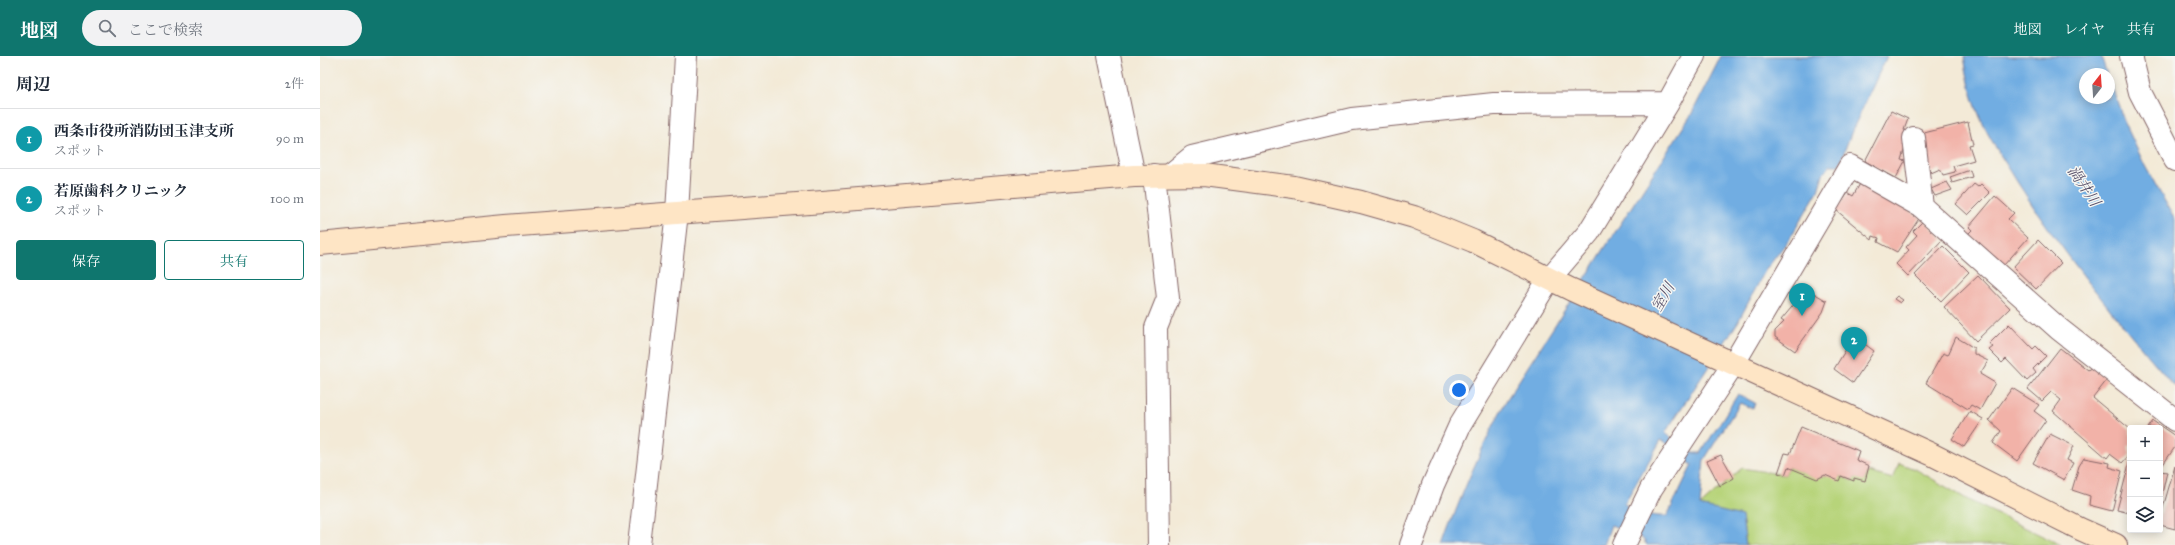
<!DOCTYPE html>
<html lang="ja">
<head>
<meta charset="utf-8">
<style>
  body { margin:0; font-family:"IM FELL Great Primer","Noto Serif JP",serif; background:#f2f2f3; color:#1f2937 }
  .controls { position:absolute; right:12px; bottom:12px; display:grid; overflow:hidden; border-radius:4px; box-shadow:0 2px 10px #0003 }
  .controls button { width:36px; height:36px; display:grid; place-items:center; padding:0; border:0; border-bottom:1px solid #e0e1e3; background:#fff; color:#1f2937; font:20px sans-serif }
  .compass { position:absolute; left:1759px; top:12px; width:36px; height:36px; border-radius:50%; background:#fff; box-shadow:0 2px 10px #0003; rotate:17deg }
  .you { position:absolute; left:1139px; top:334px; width:14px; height:14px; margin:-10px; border:3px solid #fff; border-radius:50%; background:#1a73e8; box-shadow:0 0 0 6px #1a73e833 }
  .badge { display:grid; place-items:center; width:26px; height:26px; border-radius:50%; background:#0f766e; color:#fff; font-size:13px; font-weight:700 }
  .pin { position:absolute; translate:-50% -33px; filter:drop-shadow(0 1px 2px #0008) }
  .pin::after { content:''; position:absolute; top:21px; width:14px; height:12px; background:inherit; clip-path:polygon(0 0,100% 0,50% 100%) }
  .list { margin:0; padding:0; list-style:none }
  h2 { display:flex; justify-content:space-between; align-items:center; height:52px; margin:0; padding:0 16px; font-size:17px }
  h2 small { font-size:13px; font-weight:400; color:#747a83 }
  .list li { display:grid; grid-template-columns:26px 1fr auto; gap:12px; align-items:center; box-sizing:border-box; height:60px; padding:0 16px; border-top:1px solid #e0e1e3 }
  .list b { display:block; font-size:15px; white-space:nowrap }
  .list p { margin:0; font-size:13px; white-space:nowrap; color:#747a83 }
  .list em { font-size:13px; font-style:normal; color:#747a83 }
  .actions { display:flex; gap:8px; padding:12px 16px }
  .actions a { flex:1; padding:9px 0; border:1px solid #0f766e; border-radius:4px; text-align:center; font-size:14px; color:#0f766e }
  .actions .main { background:#0f766e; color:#fff }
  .icon { flex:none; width:22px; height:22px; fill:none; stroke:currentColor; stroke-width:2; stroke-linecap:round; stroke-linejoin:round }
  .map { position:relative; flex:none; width:1855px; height:489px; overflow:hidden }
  header { display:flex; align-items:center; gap:24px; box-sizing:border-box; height:56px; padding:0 20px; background:#0f766e; color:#fff }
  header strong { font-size:19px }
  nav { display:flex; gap:22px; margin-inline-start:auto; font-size:14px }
  .search { width:280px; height:36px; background:#f2f2f3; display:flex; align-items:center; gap:10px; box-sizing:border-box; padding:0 14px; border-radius:22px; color:#747a83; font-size:15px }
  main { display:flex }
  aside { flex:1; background:#fff }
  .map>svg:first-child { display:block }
</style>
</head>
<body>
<header>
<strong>地図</strong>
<div class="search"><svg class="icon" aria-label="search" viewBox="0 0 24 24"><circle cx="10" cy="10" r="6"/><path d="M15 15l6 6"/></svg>ここで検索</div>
<nav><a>地図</a><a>レイヤ</a><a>共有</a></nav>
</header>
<main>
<aside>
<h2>周辺<small>2件</small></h2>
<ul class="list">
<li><span class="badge" style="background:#0f9aa8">1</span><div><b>西条市役所消防団玉津支所</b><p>スポット</p></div><em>90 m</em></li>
<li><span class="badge" style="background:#0f9aa8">2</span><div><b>若原歯科クリニック</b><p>スポット</p></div><em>100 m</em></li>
</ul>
<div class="actions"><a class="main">保存</a><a>共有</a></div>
</aside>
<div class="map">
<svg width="1855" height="489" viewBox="0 0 1855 489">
  <rect width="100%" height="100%" fill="#f6f6f2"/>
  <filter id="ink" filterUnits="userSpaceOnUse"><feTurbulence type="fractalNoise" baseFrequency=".025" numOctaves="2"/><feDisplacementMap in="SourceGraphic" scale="8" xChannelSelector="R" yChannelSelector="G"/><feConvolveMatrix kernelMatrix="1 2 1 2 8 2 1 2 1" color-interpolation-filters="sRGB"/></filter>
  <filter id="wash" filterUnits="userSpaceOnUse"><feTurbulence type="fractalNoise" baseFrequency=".012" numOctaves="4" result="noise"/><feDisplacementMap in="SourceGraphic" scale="16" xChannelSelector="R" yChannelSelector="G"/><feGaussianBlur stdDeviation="0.9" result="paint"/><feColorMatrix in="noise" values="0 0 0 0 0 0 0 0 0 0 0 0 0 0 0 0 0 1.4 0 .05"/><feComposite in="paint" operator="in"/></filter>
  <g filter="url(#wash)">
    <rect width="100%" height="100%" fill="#f3ead7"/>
    <path fill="#b7d47a" stroke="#807a52" d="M1579,407L1597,414L1650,445L1741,489H1426L1422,461L1380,450L1422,412L1465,419L1468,411L1497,422C1510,416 1521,420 1533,425L1534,422L1545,424L1548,416L1573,423Z"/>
    <path fill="#71ade2" stroke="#5e6686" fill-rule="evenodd" d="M1401,0H1567L1532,75L1519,109H1511L1503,118L1498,135L1470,182L1445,215L1418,266L1345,377L1373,397H1381L1418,338L1435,347L1433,353L1420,347L1384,404L1380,450L1422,460L1426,489H1327L1322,482L1291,469L1284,489H1123C1141,438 1162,390 1187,343L1371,59ZM1341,384L1369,401L1368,406L1372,409L1347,460C1330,461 1319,456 1304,448Z
      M1644,0H1781L1787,18H1765V42H1789V22L1804,65L1825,110L1855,163V331C1799,266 1742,197 1696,124C1684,104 1669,83 1660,61C1652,42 1647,21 1644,0Z"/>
    <g id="blocks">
      <path fill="#f2b2a8" d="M1571,55L1588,63L1584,74L1589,76L1583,90L1585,91L1581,104L1585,105L1576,122L1545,105Z
        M1648,66L1653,88L1649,89L1654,104L1633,110L1635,116L1623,119L1620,113L1611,117L1600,78Z
        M1650,114L1652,121L1632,127L1630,121Z
        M1541,126L1600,161L1577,196L1558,186L1559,182L1553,180L1552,184L1516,154L1528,137L1533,140Z
        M1627,126L1632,134L1615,140L1611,133Z
        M1654,128L1658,131L1661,128L1670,137L1648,159L1636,148Z
        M1675,140L1694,157L1688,163L1708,182L1684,209L1648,178L1652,174L1649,171Z
        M1604,164L1623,183L1588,220L1576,208L1589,194L1586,191L1597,179L1593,175Z
        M1718,184L1741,207L1716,233L1693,211Z
        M1623,190L1649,216L1621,245L1595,219Z
        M1658,219L1690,252L1656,285L1624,251Z
        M1487,233L1507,245L1503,256L1475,295L1455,281V275L1464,266L1461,264Z
        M1577,240L1583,244L1580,247L1574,243Z
        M1689,268L1713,293L1716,290L1726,300L1713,313L1716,317L1707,325L1686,303L1682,307L1669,294L1673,291L1669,288Z
        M1534,280L1554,295L1533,327L1514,313Z
        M1636,281L1654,292V298L1668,305L1660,318L1675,327L1660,354L1651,349L1648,353L1606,327L1623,297L1628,299Z
        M1740,292L1768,314L1773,310L1787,324L1773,342L1810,373V388L1808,390L1810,398L1802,407L1790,398L1787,402L1733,355L1741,344L1731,336L1722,345L1708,333Z
        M1692,332L1719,349L1714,355L1726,364L1697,405L1673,387L1681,375L1669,364Z
        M1650,355L1663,363L1644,391L1632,383Z
        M1833,365L1855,380V391L1842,410L1840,409V372H1828Z
        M1481,371L1539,395L1536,404L1549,410L1545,425L1534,422V425L1521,420L1519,425L1505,419L1497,423L1468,411L1465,419L1458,417L1465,397L1470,398Z
        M1730,378L1754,390L1747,404L1753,407L1744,424L1713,407Z
        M1401,399L1414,422L1400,430L1387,405Z
        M1764,402L1790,407L1789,411L1802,415L1792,455L1769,449L1770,440L1752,434L1759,410Z
        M1810,404V457L1797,454Z
        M1855,410V473L1840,469V462Z
        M1840,415L1847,416L1841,442H1840Z"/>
    </g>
  </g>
  <g filter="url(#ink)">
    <use href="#blocks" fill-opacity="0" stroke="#856667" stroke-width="1"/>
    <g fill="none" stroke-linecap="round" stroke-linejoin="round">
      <defs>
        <path id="street" d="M789,0L814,120
          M1811,0L1820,36L1855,104
          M1594,82L1602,151
          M834,119L848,242L836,272L839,489
          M850,119L872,101L1032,63L1174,48L1348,47
          M319,489L357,157L366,0
          M1091,489L1113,429L1140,369L1229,223L1269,176L1348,47L1374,0
          M1304,489L1331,433L1414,307L1530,110L1602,151L1739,273L1855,364"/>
        <path id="secondary" d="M0,188L186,170L503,146L814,120L884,119L974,131L1041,146L1094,161L1153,185L1250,233L1611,398L1760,473L1796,489"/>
      </defs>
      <use href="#street" stroke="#856667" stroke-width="24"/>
      <use href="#secondary" stroke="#856667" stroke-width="24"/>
      <use href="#street" stroke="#fff" stroke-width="22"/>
      <use href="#secondary" stroke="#fee5c5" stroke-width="22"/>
    </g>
  </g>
  <g text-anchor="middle" stroke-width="3" stroke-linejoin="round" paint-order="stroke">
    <g font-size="15" font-style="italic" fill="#58516b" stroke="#f6f6f2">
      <text transform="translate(1764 130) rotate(56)" y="5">渦井川</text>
      <text transform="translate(1343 241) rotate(-60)" y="5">室川</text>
    </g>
  </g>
</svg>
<div class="controls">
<button>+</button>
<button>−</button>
<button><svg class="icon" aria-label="layers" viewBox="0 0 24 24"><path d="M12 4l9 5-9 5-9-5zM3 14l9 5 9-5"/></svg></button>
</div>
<svg class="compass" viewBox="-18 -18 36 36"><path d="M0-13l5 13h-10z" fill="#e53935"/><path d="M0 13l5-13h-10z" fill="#747a83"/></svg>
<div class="you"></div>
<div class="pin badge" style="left:1482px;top:260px;background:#0f9aa8">1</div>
<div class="pin badge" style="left:1534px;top:304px;background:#0f9aa8">2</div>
</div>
</main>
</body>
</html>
